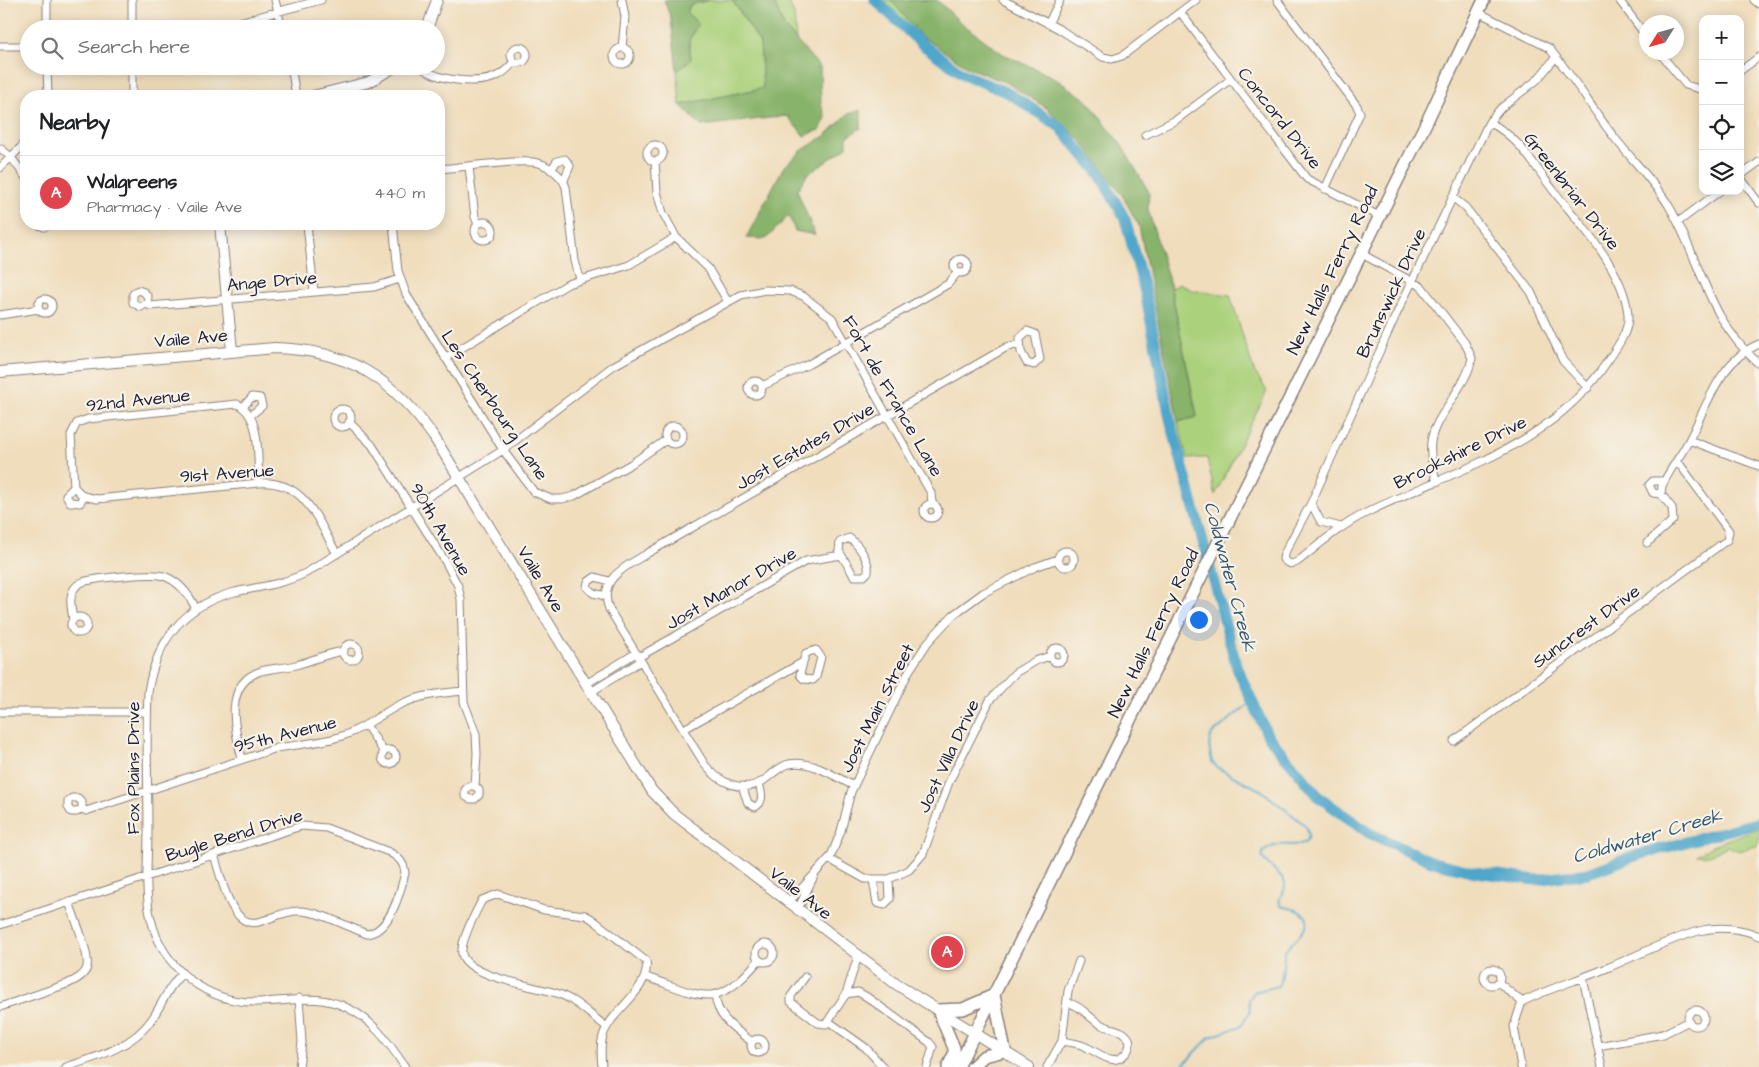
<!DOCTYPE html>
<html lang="en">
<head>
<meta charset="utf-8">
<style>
  body { margin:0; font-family:"Architects Daughter",sans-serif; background:#f6f6f6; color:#202124 }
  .controls { position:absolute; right:15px; top:15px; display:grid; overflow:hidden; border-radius:10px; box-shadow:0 2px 12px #0003 }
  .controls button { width:45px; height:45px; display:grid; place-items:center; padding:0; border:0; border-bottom:1px solid #e0e0e0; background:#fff; color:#202124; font:25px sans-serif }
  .compass { position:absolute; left:1639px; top:15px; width:45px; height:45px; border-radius:50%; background:#fff; box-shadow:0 2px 12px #0003; rotate:233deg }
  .you { position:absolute; left:1198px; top:619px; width:18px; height:18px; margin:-12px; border:4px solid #fff; border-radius:50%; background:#1a73e8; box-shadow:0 0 0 8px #1a73e833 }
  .badge { display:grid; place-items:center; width:32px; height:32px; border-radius:50%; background:#b5179e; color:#fff; font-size:16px; font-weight:700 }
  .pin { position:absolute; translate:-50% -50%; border:2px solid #fff; box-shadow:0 1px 5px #0006 }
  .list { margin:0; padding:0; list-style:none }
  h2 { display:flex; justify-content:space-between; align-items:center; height:65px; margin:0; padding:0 20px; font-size:21px }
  h2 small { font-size:16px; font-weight:400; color:#757577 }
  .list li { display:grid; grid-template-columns:32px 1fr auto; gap:15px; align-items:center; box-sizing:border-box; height:75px; padding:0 20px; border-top:1px solid #e0e0e0 }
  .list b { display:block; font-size:19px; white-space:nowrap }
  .list p { margin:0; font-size:16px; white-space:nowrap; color:#757577 }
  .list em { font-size:16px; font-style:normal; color:#757577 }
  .icon { flex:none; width:28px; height:28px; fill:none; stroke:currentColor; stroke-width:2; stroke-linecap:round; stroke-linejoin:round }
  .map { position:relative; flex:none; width:1759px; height:1067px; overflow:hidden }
  .search { position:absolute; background:#fff; box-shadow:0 2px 12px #0003; left:20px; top:20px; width:425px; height:55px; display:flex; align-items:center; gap:12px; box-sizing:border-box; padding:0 18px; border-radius:28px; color:#757577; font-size:19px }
  .panel { position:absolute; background:#fff; box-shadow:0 2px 12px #0003; left:20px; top:90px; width:425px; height:140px; border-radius:20px }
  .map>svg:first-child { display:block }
</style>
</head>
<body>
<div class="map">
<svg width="1759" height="1067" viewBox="0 0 1759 1067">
  <rect width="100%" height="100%" fill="#f7f3e8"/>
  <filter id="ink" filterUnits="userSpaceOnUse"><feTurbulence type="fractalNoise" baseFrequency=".02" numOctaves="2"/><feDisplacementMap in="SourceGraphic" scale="10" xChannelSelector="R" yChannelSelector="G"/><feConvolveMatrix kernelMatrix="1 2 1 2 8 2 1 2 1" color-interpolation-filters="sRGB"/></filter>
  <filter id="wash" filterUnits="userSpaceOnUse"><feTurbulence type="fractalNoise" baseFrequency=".0096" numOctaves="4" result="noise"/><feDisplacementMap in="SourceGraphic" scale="20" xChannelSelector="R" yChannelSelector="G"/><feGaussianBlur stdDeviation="1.12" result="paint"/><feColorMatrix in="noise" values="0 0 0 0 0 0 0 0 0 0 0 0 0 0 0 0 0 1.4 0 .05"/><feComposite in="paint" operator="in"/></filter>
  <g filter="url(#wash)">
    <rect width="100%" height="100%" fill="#f0ddbc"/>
    <path fill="#abd17b" stroke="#667a5b" d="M709,0H732L760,43L763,88L680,105L677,71L691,59L689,41L698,23L687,13L690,5Z
      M773,0H788L794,14L796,40L784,27Z
      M877,0H892L921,36L890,13Z
      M1180,284L1192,290L1230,295L1254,371L1267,391L1215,495L1207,458H1187L1178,422L1197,416L1171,288Z
      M1759,828V845L1739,851L1727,846C1716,853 1709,857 1696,855L1718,843Z"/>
    <path fill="#88b36b" stroke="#556a53" d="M664,0H709L690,5L687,13L698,23L689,41L691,59L677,71L671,19Z
      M732,0H773L784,27L820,67L821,104L826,118L820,130L804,136L787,116L701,126L680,105L763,88L760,43Z
      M891,0H937L960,22L1003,54L1051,76L1087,100L1122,146L1149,192L1148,209L1171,288L1197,417L1178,422L1139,226L1122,195L1081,141L1045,107L1007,83L969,68L921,36Z
      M861,110V128L847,137V147L807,175L797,190L815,235L795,231L789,216L766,239L746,238L783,168L801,151L825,136L848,114Z"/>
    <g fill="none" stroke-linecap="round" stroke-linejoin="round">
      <path stroke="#4fa6cb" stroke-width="2" d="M1181,1067L1210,1037L1241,1026L1250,1012L1249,1000L1254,992L1278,986C1285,975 1282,964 1285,952C1289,941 1325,922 1296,910C1291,908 1286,908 1281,906L1279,899C1296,878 1273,873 1262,857L1263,852C1283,838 1289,850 1306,842L1309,835L1306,826L1262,791L1218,768L1212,762L1209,746L1211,735L1252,701"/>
      <path stroke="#4fa6cb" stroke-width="11" d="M875,0L923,45L963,74L1010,94L1060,127L1100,175L1125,219L1145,292L1170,419L1237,668L1268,736L1319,797L1369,833L1433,862L1475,872L1536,880L1588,873L1635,856L1759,822"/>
    </g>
  </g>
  <g filter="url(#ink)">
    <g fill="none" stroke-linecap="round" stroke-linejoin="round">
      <defs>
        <path id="street" d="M132,0V29
          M275,0L282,29
          M622,0L625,17L622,48
          M1003,0L1059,29L1103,57L1112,59L1122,56L1196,0
          M1277,0L1357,106L1360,113L1325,189
          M1619,0L1646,36
          M1754,0L1759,4
          M1180,12L1307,179L1379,216
          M1478,12L1549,48L1556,57C1577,83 1594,111 1614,137C1632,160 1654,181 1669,206C1702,262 1707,319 1759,364
          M1048,24L1060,0
          M47,29V0
          M213,29L321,0
          M0,46H29
          M511 55a8 8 0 1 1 16 0a8 8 0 1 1-16 0Z
          M614 56a8 8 0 1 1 16 0a8 8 0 1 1-16 0Z
          M1659,52L1686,85L1703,90
          M47,66L48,96
          M132,66V96
          M291,66L296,96
          M420,66C437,81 480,86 499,75C505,72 510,66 514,62
          M1740,71L1759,57
          M1489,122C1521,139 1532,163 1553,190C1563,203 1574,215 1584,228C1602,250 1626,285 1628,315C1629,331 1618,346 1609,359C1551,448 1457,468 1368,512C1341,525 1320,544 1297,562C1291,565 1288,564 1283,559L1284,554L1311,503L1396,315L1489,122L1501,108L1537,80L1556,57
          M1145,135L1176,120L1231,79
          M647 153a8 8 0 1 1 16 0a8 8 0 1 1-16 0Z
          M0,148L11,157L26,178
          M655,161L657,192L663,213L676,237L708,268L728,302
          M469,167L475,217L478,224
          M0,168L26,142
          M439,169C466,167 508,160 533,162C546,163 562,175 566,187L575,261L580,279
          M551,170L557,161L565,159L570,166L564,180
          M1740,176L1759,162
          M1740,177L1759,203
          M1452,197L1465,207L1531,292L1563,361L1588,388
          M475 231a9 9 0 1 1 18 0a9 9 0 1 1-18 0Z
          M1678,222L1720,191
          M37,224L44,227L50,224
          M307,224L314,292
          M393,224L398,271L406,294L503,450L534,492L551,499H562L574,496L631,464L666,440
          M1360,253L1422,287L1465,343L1472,358C1470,369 1466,377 1460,386C1437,426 1421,433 1437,482
          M954 266a7 7 0 1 1 14 0a7 7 0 1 1-14 0Z
          M38 306a7 7 0 1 1 14 0a7 7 0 1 1-14 0Z
          M147,303L148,297L144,292L138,290L133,294V303L141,307L147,303L150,306L374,287L400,279
          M0,315L39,309
          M1027,331L1035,334L1040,359L1034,365L1027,363L1021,352L1020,338Z
          M445,358L568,284L629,265L676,237
          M748 388a7 7 0 1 1 14 0a7 7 0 1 1-14 0Z
          M762,386L809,364L948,284L957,273
          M243,407L252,397L260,398L262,406L251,415
          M333 418a9 9 0 1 1 18 0a9 9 0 1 1-18 0Z
          M349,422L372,445L445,561L458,586L461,599L464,702L476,734L477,754L475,786L479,790V795L475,799H470L465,796V790L469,786H475
          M665 435a9 9 0 1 1 18 0a9 9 0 1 1-18 0Z
          M1689,440L1759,466
          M259,483C257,458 262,415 237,404L88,419L77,423L71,435L74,487L83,496L97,499L259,483C306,480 317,520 337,554
          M74,487L66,495L70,502L80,503L83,496
          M1661,494L1653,493L1649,485L1653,481H1664
          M1311,503L1321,522L1341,527
          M924 511a7 7 0 1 1 14 0a7 7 0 1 1-14 0Z
          M849,538C858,544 870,561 868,572L864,576H854L839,551L840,542Z
          M1647,543L1673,520L1672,508L1661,494L1662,486C1669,470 1681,456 1689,440C1708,404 1719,361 1759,344
          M1058 559a8 8 0 1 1 16 0a8 8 0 1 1-16 0Z
          M606,596L593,593L587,587L588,582L595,577L609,581
          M71 625a8 8 0 1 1 16 0a8 8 0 1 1-16 0Z
          M73,620C72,610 68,598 74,589C76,586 79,583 83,582C95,578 154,572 164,576C180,582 189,594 196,609
          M343 652a8 8 0 1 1 16 0a8 8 0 1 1-16 0Z
          M1050 655a7 7 0 1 1 14 0a7 7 0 1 1-14 0Z
          M639,657L806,561L841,555
          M586,684L636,653
          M591,692L641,661
          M0,712H147
          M366,725L384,752
          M684,729L803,662L806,653L816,650L821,657L816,677L813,680L804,679L800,675L803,662
          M1454,741L1727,540L1729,531L1681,466L1675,463
          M382 757a7 7 0 1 1 14 0a7 7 0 1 1-14 0Z
          M242,759C235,730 222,684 261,671C272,668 284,668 296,665C312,661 327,653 344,651
          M742,786L748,803L755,807C765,802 761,792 759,783
          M854,786C835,777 811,759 789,764C779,766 771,776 763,781C741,794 719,782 705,765L609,609C597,578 627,566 648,553L1007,347L1020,344
          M82,808V802L78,798H72L68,801V807L71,812H77L82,808L86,811L277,748C300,744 323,743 345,735C365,728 381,714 399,705C420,695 441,693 463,691
          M829,859L865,879H889L909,870L923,854L949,782L990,700L1015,673L1035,661L1050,656
          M873,880L877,903L884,905L890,899L889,879
          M788,903L831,856L841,831L851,792L909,671L928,642L953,615L983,593L1035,567L1058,559
          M797,911L814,876
          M0,925L301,826L326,828L389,852C398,857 404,862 405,873C400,894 390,931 367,934C348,927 317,910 298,911C284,911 271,919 258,922C230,929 221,875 214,855
          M756 953a9 9 0 1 1 18 0a9 9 0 1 1-18 0Z
          M1484 977a8 8 0 1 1 16 0a8 8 0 1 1-16 0Z
          M646,977C704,996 715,1012 759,960
          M805,977L791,996V1002L818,1023L826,1024L846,994L858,956
          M1583,978L1602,1067
          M1498,982L1522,1002
          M846,994L858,992L867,997L929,1042L933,1047L927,1067
          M715,995C717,1018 735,1029 752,1042
          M299,998L302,1042L299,1067
          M0,1007L67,984C74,981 85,976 87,967C90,953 74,917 69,902
          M1688 1018a8 8 0 1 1 16 0a8 8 0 1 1-16 0Z
          M828,1021L866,1048L883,1067
          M751 1046a7 7 0 1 1 14 0a7 7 0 1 1-14 0Z
          M1062,1041C1071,1043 1081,1043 1088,1048C1102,1055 1114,1067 1126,1053C1129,1050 1131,1043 1129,1039C1124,1029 1110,1029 1102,1025C1089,1019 1081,1004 1067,1003
          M1598,1046L1663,1034L1689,1021
          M66,1067C97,1057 133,1047 152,1019C163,1003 168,986 182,974
          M405,1067C388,1041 371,1017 341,1005C313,994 287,1002 259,1002C208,1004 163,969 151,919C144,892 148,860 148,832C148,786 146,739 148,692C156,641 184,605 235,592C259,587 283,584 306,573L503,450L613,366L741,295L765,290L790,291L803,296L832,318L931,493L932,503
          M602,1067C601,1057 600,1046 603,1036C611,1009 651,991 646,961L592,919L585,915L544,910L498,894L482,900C476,912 460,941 462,954C467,977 536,986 556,993C574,998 591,1016 607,1027
          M1047,1067L1062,1041L1068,991L1079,961
          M1521,1067L1514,1026L1522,1002C1549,988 1579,980 1607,968C1637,956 1668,939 1699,931C1717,926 1743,928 1759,936"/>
        <path id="secondary" d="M427,29L437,0
          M313,96L369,82L396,66
          M220,224L232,351
          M0,372L275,348C349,350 392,378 434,437L652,791L674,814L896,984L1029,1067"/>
        <path id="primary" d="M948,1067L954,1054V1048L938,1010L963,1009L994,995
          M958,1067L1428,119L1484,0
          M972,1067L984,1056L1005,1051L994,995"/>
      </defs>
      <use href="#street" stroke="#89807c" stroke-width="9"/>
      <use href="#secondary" stroke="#89807c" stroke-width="12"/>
      <use href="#primary" stroke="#89807c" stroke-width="14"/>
      <use href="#street" stroke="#fff" stroke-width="7"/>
      <use href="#secondary" stroke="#fff" stroke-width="10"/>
      <use href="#primary" stroke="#fff" stroke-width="11"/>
    </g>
  </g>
  <g text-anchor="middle" stroke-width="4.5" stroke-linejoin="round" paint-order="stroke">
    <g font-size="18" fill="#22223b" stroke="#f7f3e8">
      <text transform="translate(1280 118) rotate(52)" y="6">Concord Drive</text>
      <text transform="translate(1572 191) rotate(52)" y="6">Greenbriar Drive</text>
      <text transform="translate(1332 270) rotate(-64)" y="6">New Halls Ferry Road</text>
      <text transform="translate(272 281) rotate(-5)" y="6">Ange Drive</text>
      <text transform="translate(1391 293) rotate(-65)" y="6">Brunswick Drive</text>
      <text transform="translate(191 338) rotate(-5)" y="6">Vaile Ave</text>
      <text transform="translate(893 396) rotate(60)" y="6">Fort de France Lane</text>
      <text transform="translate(138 400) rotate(-6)" y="6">92nd Avenue</text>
      <text transform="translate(495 405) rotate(56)" y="6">Les Cherbourg Lane</text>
      <text transform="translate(805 446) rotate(-30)" y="6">Jost Estates Drive</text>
      <text transform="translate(1460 452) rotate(-26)" y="6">Brookshire Drive</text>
      <text transform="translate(227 473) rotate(-4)" y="6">91st Avenue</text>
      <text transform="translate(441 529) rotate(60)" y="6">90th Avenue</text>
      <text transform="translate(541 579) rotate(59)" y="6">Vaile Ave</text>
      <text transform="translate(731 588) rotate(-30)" y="6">Jost Manor Drive</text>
      <text transform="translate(1586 626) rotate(-36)" y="6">Suncrest Drive</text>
      <text transform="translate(1153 633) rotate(-64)" y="6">New Halls Ferry Road</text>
      <text transform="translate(877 708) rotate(-63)" y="6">Jost Main Street</text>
      <text transform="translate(285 734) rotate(-14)" y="6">95th Avenue</text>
      <text transform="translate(948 756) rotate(-65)" y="6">Jost Villa Drive</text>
      <text transform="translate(133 768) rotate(-90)" y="6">Fox Plains Drive</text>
      <text transform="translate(234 835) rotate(-17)" y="6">Bugle Bend Drive</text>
      <text transform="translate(801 893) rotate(38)" y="6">Vaile Ave</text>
    </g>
    <g font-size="19" font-style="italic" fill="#345775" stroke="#f7f3e8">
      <text transform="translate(1231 576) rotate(75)" y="7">Coldwater Creek</text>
      <text transform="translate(1647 835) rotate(-16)" y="7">Coldwater Creek</text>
    </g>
  </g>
</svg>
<div class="controls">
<button>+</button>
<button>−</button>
<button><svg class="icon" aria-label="locate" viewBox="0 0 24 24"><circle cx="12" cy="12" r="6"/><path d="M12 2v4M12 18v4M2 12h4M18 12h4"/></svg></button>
<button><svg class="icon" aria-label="layers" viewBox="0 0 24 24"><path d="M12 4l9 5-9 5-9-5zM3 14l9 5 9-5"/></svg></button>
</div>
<svg class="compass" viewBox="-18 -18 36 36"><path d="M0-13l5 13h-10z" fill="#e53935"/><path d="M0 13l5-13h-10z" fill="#757577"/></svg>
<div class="you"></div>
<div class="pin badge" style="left:947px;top:952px;background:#e0444e">A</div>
<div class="search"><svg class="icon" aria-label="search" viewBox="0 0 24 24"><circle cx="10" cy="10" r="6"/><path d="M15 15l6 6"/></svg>Search here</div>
<section class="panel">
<h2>Nearby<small></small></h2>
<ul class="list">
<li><span class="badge" style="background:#e0444e">A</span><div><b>Walgreens</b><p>Pharmacy · Vaile Ave</p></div><em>440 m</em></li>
</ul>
</section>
</div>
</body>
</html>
